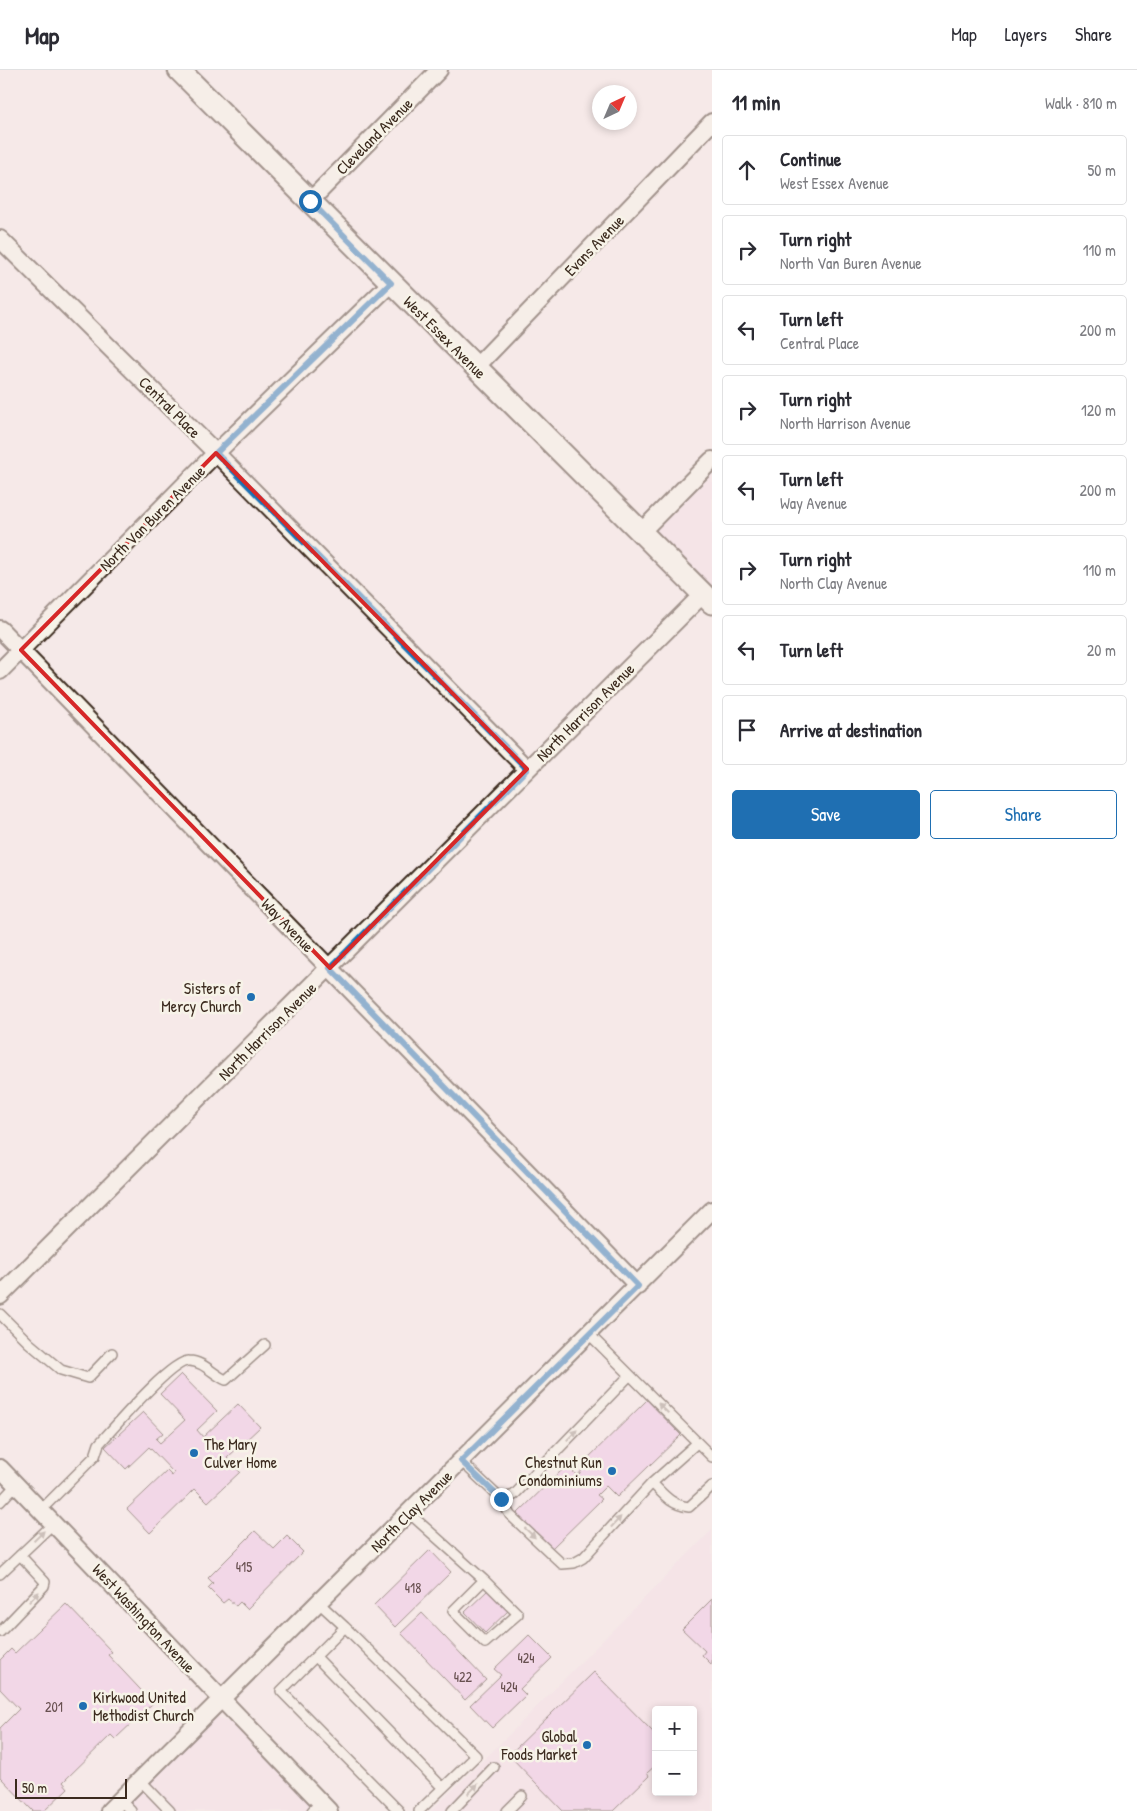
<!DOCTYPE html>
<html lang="en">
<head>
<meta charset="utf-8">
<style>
  body { margin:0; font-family:"Patrick Hand",sans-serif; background:#f7f7f7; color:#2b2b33 }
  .controls { position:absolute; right:15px; bottom:15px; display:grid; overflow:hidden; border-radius:5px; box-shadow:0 2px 8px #0003 }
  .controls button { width:45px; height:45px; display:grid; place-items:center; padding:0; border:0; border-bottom:1px solid #e1e1e2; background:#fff; color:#2b2b33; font:25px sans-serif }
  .compass { position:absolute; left:592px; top:15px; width:45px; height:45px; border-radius:50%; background:#fff; box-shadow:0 2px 8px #0003; rotate:44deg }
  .scale { position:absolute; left:15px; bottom:12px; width:112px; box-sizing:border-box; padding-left:5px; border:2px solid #3b2a1e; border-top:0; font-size:14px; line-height:18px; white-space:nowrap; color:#3b2a1e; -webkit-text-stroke:4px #f7f3e8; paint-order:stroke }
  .stop { position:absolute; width:15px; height:15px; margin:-11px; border:4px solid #1f6fb2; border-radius:50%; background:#fff }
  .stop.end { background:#1f6fb2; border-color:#fff; box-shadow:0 1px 5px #0008 }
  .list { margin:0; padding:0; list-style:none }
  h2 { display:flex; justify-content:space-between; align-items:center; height:65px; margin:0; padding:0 20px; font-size:21px }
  h2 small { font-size:16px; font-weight:400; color:#7c7c81 }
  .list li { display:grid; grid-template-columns:32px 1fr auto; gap:15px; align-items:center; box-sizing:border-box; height:70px; margin:0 10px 10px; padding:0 10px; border:1px solid #e1e1e2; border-radius:5px }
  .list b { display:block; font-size:19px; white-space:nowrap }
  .list p { margin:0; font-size:16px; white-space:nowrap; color:#7c7c81 }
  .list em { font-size:16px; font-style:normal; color:#7c7c81 }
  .actions { display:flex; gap:10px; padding:15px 20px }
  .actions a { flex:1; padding:11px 0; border:1px solid #1f6fb2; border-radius:5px; text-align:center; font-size:18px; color:#1f6fb2 }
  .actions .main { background:#1f6fb2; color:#fff }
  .icon { flex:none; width:28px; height:28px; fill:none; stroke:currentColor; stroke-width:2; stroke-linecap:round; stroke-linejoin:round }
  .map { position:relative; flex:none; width:712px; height:1741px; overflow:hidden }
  header { display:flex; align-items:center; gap:30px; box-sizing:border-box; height:70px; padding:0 25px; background:#fff; border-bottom:1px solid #e1e1e2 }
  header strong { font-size:24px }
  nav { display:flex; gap:28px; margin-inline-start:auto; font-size:18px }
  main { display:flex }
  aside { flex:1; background:#fff }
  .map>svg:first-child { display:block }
</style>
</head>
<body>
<header>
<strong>Map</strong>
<nav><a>Map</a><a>Layers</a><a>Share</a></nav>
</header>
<main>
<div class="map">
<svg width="712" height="1741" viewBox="0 0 712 1741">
  <rect width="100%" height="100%" fill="#f5e9e8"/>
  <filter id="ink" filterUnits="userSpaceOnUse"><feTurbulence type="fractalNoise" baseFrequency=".02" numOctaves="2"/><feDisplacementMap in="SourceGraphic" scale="10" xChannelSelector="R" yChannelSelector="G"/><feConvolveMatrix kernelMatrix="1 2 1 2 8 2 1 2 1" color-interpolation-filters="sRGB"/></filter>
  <g filter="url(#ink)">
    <path fill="#f3dde7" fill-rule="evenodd" d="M712,405V520L658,467L657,460Z
      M712,1460V1741H431L498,1676ZM656,1640H693V1722H656Z
      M217,1647L230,1652L316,1741H122Z"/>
    <path fill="#eec1e6" stroke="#3b2a1e" d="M181,1304L217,1341L197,1360L203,1367L238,1334L260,1357L227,1388L240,1402L208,1432L195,1419L150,1463L127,1439L167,1401L172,1406L174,1403L149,1377L126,1399L105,1377L143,1342L163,1363L156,1369L160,1373L185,1350L160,1324Z
      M647,1330L681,1365L617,1427L606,1416L597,1425L602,1429L551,1479L517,1444L567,1395L577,1406L585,1397L582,1394Z
      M255,1461L274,1479L287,1466L303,1482L247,1539L240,1532L236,1536L228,1529L223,1533L208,1518L213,1513L208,1508Z
      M430,1480L451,1502L395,1557L374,1535Z
      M489,1519L509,1540L485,1563L465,1542Z
      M712,1529V1595L702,1585L705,1581L682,1559Z
      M66,1534L112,1582L108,1585L153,1633L115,1669L111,1665L63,1712L68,1718L44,1741H33L0,1707V1658L19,1639L0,1619V1590L11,1579L15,1583Z
      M422,1543L486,1610L465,1630L401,1563Z
      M529,1565L552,1588L520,1619L526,1625L492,1658L470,1635L501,1605L494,1599Z
      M594,1602L656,1665V1695L647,1703L649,1706L613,1741H563L509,1685Z"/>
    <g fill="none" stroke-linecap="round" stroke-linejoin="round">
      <defs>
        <path id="service" d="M0,1244L29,1273L61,1300L88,1308L112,1283
          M589,1264L712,1387
          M461,1391L501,1429L514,1425L630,1305
          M652,1413C664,1425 671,1435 689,1437L712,1416
          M501,1429L510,1445L562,1494L574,1493L583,1488L652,1413L697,1373
          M0,1432L16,1415
          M41,1440L95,1386L99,1374C113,1359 171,1290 189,1291C203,1291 214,1305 226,1310L265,1275
          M409,1443L484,1510L453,1541L485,1573L518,1544L484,1510
          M0,1504L54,1453
          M319,1533L345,1557L476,1686L419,1741
          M345,1557L281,1621L399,1741
          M0,1562L44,1516L45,1512L20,1485
          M316,1587L443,1718
          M140,1710L170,1741
          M120,1730L131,1741
          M312,1741L321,1732
          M452,1741L494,1697
          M507,1741L522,1726"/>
        <path id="minor" d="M310,131L439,0
          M0,169L216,383L527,699
          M476,297L712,52
          M641,462L712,390
          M0,559L638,1216
          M0,601L216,383L391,213
          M0,1226L703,524
          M0,1398L329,1741
          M109,1741L712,1140"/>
        <path id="tertiary" d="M179,0L712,533"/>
      </defs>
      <use href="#service" stroke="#3b2a1e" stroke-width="12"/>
      <use href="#minor" stroke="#3b2a1e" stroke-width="20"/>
      <use href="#tertiary" stroke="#3b2a1e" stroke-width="25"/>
      <use href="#service" stroke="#f7f3e8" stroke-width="9"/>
      <use href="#minor" stroke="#f7f3e8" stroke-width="16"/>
      <use href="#tertiary" stroke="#f7f3e8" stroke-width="21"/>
    </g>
    <defs><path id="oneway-solid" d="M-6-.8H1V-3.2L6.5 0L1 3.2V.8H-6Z" transform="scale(1.25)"/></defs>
    <g fill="#998e83">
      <use href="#oneway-solid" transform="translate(663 1338) rotate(-135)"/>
      <use href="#oneway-solid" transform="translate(572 1365) rotate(-46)"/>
      <use href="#oneway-solid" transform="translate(616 1452) rotate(-47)"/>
      <use href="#oneway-solid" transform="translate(530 1463) rotate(43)"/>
      <use href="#oneway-solid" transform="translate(39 1466) rotate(-44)"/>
      <use href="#oneway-solid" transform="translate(34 1527) rotate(-46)"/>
      <use href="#oneway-solid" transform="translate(473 1719) rotate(-46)"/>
    </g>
  </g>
  <g fill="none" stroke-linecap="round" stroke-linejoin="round" filter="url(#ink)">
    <path stroke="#1f6fb2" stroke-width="6" d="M310,131L391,213L216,383L527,699L330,898L638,1216L461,1391L501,1429"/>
  </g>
  <path d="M0 0H712V1741H0ZM216,383L527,699L330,898L21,580Z" fill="#f5e9e8" fill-opacity=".55" fill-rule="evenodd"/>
  <path fill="none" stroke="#d62828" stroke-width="4" stroke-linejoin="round" d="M216,383L527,699L330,898L21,580Z"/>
  <g fill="#1f6fb2" stroke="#f7f3e8" stroke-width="2">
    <circle cx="251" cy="927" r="5"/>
    <circle cx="194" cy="1383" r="5"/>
    <circle cx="612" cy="1401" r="5"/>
    <circle cx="83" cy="1636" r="5"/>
    <circle cx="587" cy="1675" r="5"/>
  </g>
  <g text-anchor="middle" stroke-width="5" stroke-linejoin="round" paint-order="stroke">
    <g font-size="14" fill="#685050">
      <text x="244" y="1502">415</text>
      <text x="413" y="1523">418</text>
      <text x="526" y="1593">424</text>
      <text x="463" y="1612">422</text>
      <text x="509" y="1622">424</text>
      <text x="54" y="1642">201</text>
    </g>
    <g font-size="16" fill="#3b2a1e" stroke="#f7f3e8">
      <text transform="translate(374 66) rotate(-45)" y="6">Cleveland Avenue</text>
      <text transform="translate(594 175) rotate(-46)" y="6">Evans Avenue</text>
      <text transform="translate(445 267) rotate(45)" y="6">West Essex Avenue</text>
      <text transform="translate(170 337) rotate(45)" y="6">Central Place</text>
      <text transform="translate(152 448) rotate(-45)" y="6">North Van Buren Avenue</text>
      <text transform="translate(585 642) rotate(-45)" y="6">North Harrison Avenue</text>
      <text transform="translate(288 855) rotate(46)" y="6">Way Avenue</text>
      <text transform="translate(267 961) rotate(-45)" y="6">North Harrison Avenue</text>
      <text transform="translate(411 1441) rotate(-45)" y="6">North Clay Avenue</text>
      <text transform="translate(144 1548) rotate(47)" y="6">West Washington Avenue</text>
    </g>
    <g font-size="16" fill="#3b2a1e" stroke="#f7f3e8" text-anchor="end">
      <text x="241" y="924">Sisters of<tspan x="241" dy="18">Mercy Church</tspan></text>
      <text x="204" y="1380" text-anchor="start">The Mary<tspan x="204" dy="18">Culver Home</tspan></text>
      <text x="602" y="1398">Chestnut Run<tspan x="602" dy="18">Condominiums</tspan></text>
      <text x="93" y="1633" text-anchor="start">Kirkwood United<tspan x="93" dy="18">Methodist Church</tspan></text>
      <text x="577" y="1672">Global<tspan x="577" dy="18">Foods Market</tspan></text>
    </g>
  </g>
</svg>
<div class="controls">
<button>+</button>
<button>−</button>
</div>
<svg class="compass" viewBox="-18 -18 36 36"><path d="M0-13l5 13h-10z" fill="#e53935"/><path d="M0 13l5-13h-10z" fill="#7c7c81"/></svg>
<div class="scale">50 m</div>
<div class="stop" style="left:310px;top:131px"></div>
<div class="stop end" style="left:501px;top:1429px"></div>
</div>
<aside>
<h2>11 min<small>Walk · 810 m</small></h2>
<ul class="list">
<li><svg class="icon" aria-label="ahead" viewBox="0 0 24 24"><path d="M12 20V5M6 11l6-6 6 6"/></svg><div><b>Continue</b><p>West Essex Avenue</p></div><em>50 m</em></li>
<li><svg class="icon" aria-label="right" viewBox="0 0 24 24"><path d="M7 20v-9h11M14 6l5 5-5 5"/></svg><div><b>Turn right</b><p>North Van Buren Avenue</p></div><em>110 m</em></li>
<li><svg class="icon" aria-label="left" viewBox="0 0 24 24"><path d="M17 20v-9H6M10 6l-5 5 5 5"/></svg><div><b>Turn left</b><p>Central Place</p></div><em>200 m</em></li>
<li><svg class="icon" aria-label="right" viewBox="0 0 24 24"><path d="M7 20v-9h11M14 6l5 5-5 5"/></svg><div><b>Turn right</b><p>North Harrison Avenue</p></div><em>120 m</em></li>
<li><svg class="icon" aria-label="left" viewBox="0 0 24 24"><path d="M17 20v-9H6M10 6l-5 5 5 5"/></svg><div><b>Turn left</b><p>Way Avenue</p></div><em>200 m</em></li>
<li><svg class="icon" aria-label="right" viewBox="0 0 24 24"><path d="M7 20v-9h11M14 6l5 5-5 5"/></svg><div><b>Turn right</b><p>North Clay Avenue</p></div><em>110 m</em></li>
<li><svg class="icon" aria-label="left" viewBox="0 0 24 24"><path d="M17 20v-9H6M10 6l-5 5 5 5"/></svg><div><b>Turn left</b></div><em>20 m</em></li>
<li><svg class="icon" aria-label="arrive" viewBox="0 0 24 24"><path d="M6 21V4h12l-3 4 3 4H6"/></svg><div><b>Arrive at destination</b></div></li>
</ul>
<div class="actions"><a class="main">Save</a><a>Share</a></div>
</aside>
</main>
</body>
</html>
